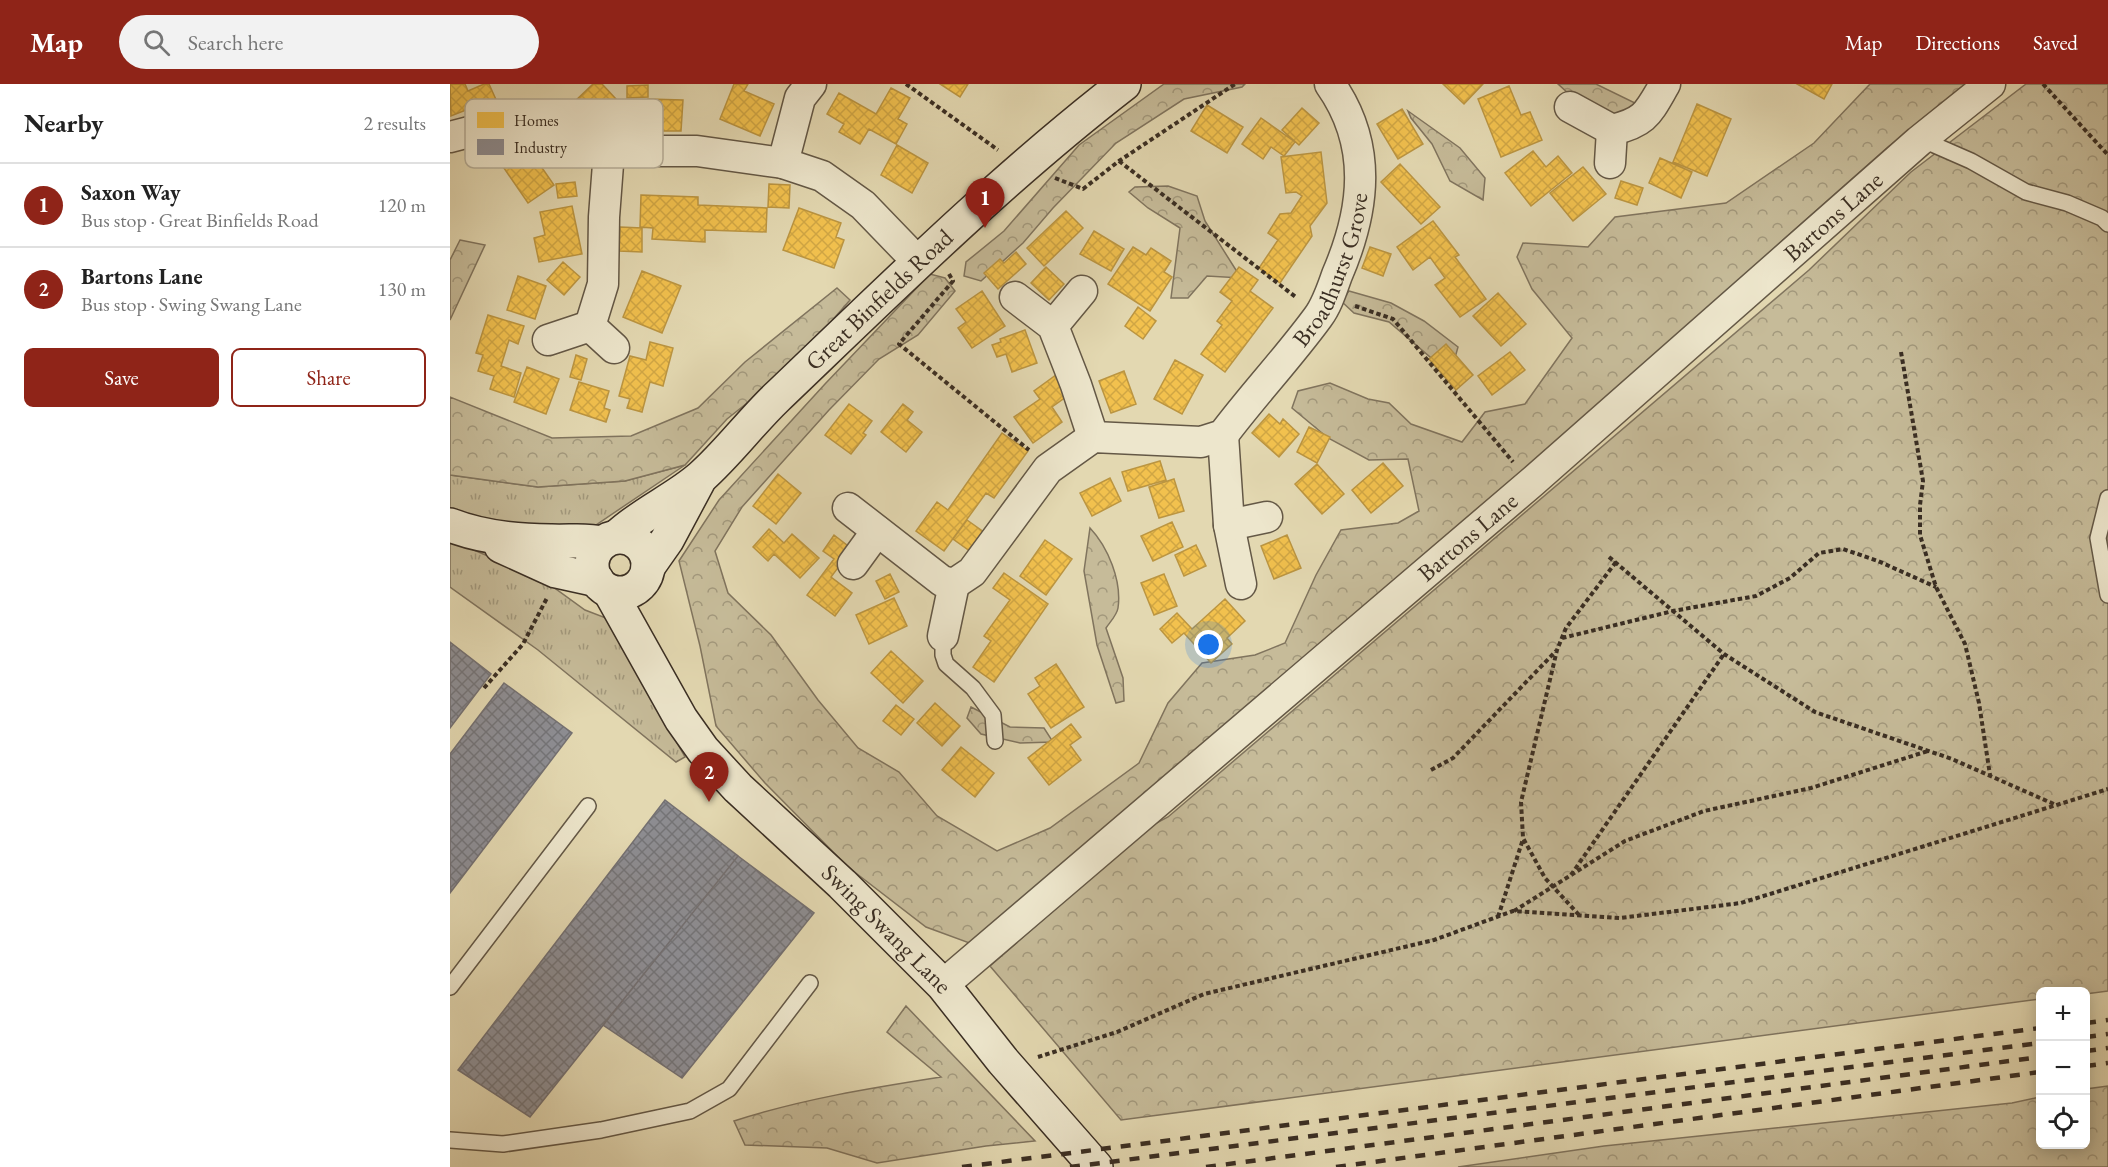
<!DOCTYPE html>
<html lang="en">
<head>
<meta charset="utf-8">
<style>
  body { margin:0; font-family:"EB Garamond",serif; background:#f2f2f2; color:#222 }
  .controls { position:absolute; right:18px; bottom:18px; display:grid; overflow:hidden; border-radius:9px; box-shadow:0 3px 15px #0003 }
  .controls button { width:54px; height:54px; display:grid; place-items:center; padding:0; border:0; border-bottom:2px solid #e0e0e0; background:#fff; color:#222; font:30px sans-serif }
  .you { position:absolute; left:759px; top:561px; width:21px; height:21px; margin:-15px; border:4px solid #fff; border-radius:50%; background:#1a73e8; box-shadow:0 0 0 9px #1a73e833 }
  .badge { display:grid; place-items:center; width:39px; height:39px; border-radius:50%; background:#8f2418; color:#fff; font-size:20px; font-weight:700 }
  .pin { position:absolute; translate:-50% -50px; filter:drop-shadow(0 2px 3px #0008) }
  .pin::after { content:''; position:absolute; top:32px; width:21px; height:18px; background:inherit; clip-path:polygon(0 0,100% 0,50% 100%) }
  .list { margin:0; padding:0; list-style:none }
  h2 { display:flex; justify-content:space-between; align-items:center; height:78px; margin:0; padding:0 24px; font-size:26px }
  h2 small { font-size:20px; font-weight:400; color:#767676 }
  .list li { display:grid; grid-template-columns:39px 1fr auto; gap:18px; align-items:center; box-sizing:border-box; height:84px; padding:0 24px; border-top:2px solid #e0e0e0 }
  .list b { display:block; font-size:22px; white-space:nowrap }
  .list p { margin:0; font-size:20px; white-space:nowrap; color:#767676 }
  .list em { font-size:20px; font-style:normal; color:#767676 }
  .actions { display:flex; gap:12px; padding:18px 24px }
  .actions a { flex:1; padding:14px 0; border:2px solid #8f2418; border-radius:9px; text-align:center; font-size:21px; color:#8f2418 }
  .actions .main { background:#8f2418; color:#fff }
  .icon { flex:none; width:33px; height:33px; fill:none; stroke:currentColor; stroke-width:2; stroke-linecap:round; stroke-linejoin:round }
  .map { position:relative; flex:none; width:1658px; height:1083px; overflow:hidden }
  header { display:flex; align-items:center; gap:36px; box-sizing:border-box; height:84px; padding:0 30px; background:#8f2418; color:#fff }
  header strong { font-size:28px }
  nav { display:flex; gap:33px; margin-inline-start:auto; font-size:21px }
  .search { width:420px; height:54px; background:#f2f2f2; display:flex; align-items:center; gap:15px; box-sizing:border-box; padding:0 21px; border-radius:33px; color:#767676; font-size:22px }
  main { display:flex }
  aside { flex:1; background:#fff }
  .map>svg:first-child { display:block }
</style>
</head>
<body>
<header>
<strong>Map</strong>
<div class="search"><svg class="icon" aria-label="search" viewBox="0 0 24 24"><circle cx="10" cy="10" r="6"/><path d="M15 15l6 6"/></svg>Search here</div>
<nav><a>Map</a><a>Directions</a><a>Saved</a></nav>
</header>
<main>
<aside>
<h2>Nearby<small>2 results</small></h2>
<ul class="list">
<li><span class="badge">1</span><div><b>Saxon Way</b><p>Bus stop · Great Binfields Road</p></div><em>120 m</em></li>
<li><span class="badge">2</span><div><b>Bartons Lane</b><p>Bus stop · Swing Swang Lane</p></div><em>130 m</em></li>
</ul>
<div class="actions"><a class="main">Save</a><a>Share</a></div>
</aside>
<div class="map">
<svg width="1658" height="1083" viewBox="0 0 1658 1083">
  <defs>
    <pattern id="grass-tufts" width="24" height="20" patternUnits="userSpaceOnUse" patternTransform="scale(1.5)"><rect width="24" height="20" fill="#c6bb99"/><path d="M3 7l-1-3M5 7V3M7 7l1-3M15 17l-1-3M17 17v-4M19 17l1-3" fill="none" stroke="#a2987c"/></pattern>
    <pattern id="forest-crowns" width="20" height="18" patternUnits="userSpaceOnUse" patternTransform="scale(1.5)"><rect width="20" height="18" fill="#c6bb99"/><path d="M2 6a3 3 0 1 1 6 0M12 15a3 3 0 1 1 6 0" fill="none" stroke="#a2987c"/></pattern>
    <pattern id="homes-cross-hatch" width="8" height="8" patternUnits="userSpaceOnUse" patternTransform="scale(1.5)"><rect width="8" height="8" fill="#f2c14e"/><path d="M0 0l8 8M0 8l8-8" fill="none" stroke="#d0a644"/></pattern>
    <pattern id="industry-cross-hatch" width="8" height="8" patternUnits="userSpaceOnUse" patternTransform="scale(1.5)"><rect width="8" height="8" fill="#8d8d92"/><path d="M0 0l8 8M0 8l8-8" fill="none" stroke="#747477"/></pattern>
  </defs>
  <rect width="100%" height="100%" fill="#e3d8b1"/>
  <filter id="stains"><feTurbulence type="fractalNoise" baseFrequency=".00333" numOctaves="4"/><feColorMatrix values="0 0 0 0 .2 0 0 0 0 .09 0 0 0 0 .02 0 0 0 .5 -.17"/></filter>
  <radialGradient id="worn" r=".72"><stop offset=".6" stop-color="#630" stop-opacity="0"/><stop offset="1" stop-color="#630" stop-opacity=".3"/></radialGradient>
  <path fill="url(#grass-tufts)" stroke="#80745e" stroke-width="1.5" d="M235,381L137,447L29,437L0,425V391L88,403L175,397Z
    M0,456L92,495L135,526L156,534L235,673L226,678L88,566L0,503Z"/>
  <path fill="url(#forest-crowns)" stroke="#80745e" stroke-width="1.5" d="M714,0H795L792,3L734,15L666,59L603,124L573,159L531,197L514,192L516,178L554,147L629,61Z
    M1108,0H1146L1185,19L1189,29L1177,36L1129,19Z
    M1420,0H1519L1438,63L1334,155L1253,231L1083,379L522,860L476,843L398,783L315,699L266,642L250,562L229,477L269,416L375,300L480,190L495,194L505,207L468,251L429,275L379,326L292,423L265,467L278,509L321,551L368,616L408,664L449,688L487,732L547,767L600,744L689,679L718,619L752,579L805,571L835,559L866,491L891,446L948,439L969,427L958,375L919,376L878,354L842,324L848,307L880,299L918,315L939,319L961,340L1012,358L1035,328L1075,320L1122,254L1082,205L1067,173L1073,159L1138,163L1165,133L1276,119L1364,59Z
    M1576,0H1658V907L1636,910V908H1590V915L671,1036L540,882L699,743L718,733L1359,186L1461,88Z
    M958,27L1010,64L1035,94L1033,116L1000,97L982,60L961,34Z
    M718,102L747,112L755,137L791,194L757,192L738,214H721L730,144L698,124L679,108L685,103Z
    M10,156L35,161L0,236V176Z
    M387,204L400,216L339,286L277,335L235,381L175,397L88,403L0,391V313L102,354L181,352L248,324L295,278Z
    M899,207L941,219L974,237L1008,263L1003,281L986,278L939,238L904,229L891,217Z
    M640,444C658,463 672,497 668,524C667,531 660,538 656,544L673,594L674,617L666,619L647,561L634,487Z
    M521,623L560,643L594,644L603,658L570,659L531,650L517,634Z
    M456,922L585,1057L536,1062L427,1079L377,1064L295,1061L284,1037C352,1015 421,1004 491,993L437,948Z
    M1658,1002V1083H1008L1154,1062L1562,1019L1590,1013V1060H1636V1005Z"/>
  <path fill="url(#homes-cross-hatch)" stroke="#bb9541" stroke-width="1.5" d="M0,0H15L18,7L34,0H39L48,20L24,30L21,24L1,32Z
    M143,0H152L166,15L141,39L122,20Z
    M284,0H298L294,7L324,20L310,52L270,35Z
    M490,0H518L510,13Z
    M993,0H1033L1014,20Z
    M1347,0H1382L1374,15Z
    M198,1V13L177,14V2Z
    M1059,2L1071,31L1080,28L1092,56L1051,73L1028,15Z
    M441,4L460,14L448,35L457,40L446,60L419,45L410,60L389,48L394,40L377,30L389,9L426,30Z
    M198,15L233,16L231,47H208V43L197,42Z
    M1247,20L1281,35L1257,92L1223,78Z
    M757,21L793,43L777,69L741,47Z
    M852,24L869,39L849,61L832,46Z
    M952,25L973,60L948,75L927,40Z
    M811,34L845,58L834,72L821,63L813,75L792,60Z
    M69,55L88,83L90,81L104,101L78,119L45,71Z
    M447,61L478,79L462,109L431,91Z
    M1083,67L1096,83L1108,72L1122,89L1081,122L1055,89Z
    M871,68L877,119L860,142L862,152L830,199L809,184L828,156L818,149L830,130L841,129L852,112L846,108L836,109L831,73Z
    M1210,74L1242,88L1231,114L1199,99Z
    M950,80L990,123L971,140L931,98Z
    M1133,83L1156,110L1123,137L1100,109Z
    M1171,97L1193,104L1187,121L1165,114Z
    M125,98L127,112L108,114L106,100Z
    M319,100L340,101L339,124L318,123Z
    M191,111L248,113V121L317,124L316,148L255,146V158L202,155L203,144L190,143Z
    M122,122L132,170L89,178L84,154L95,151L90,128Z
    M349,124L391,139L386,153L394,156L384,184L333,166Z
    M616,127L633,144L594,182L577,164Z
    M983,137L1009,171L1005,173L1036,215L1010,233L985,201L995,194L980,173L963,186L947,163Z
    M170,143L192,144V168L169,167Z
    M644,147L674,165L661,187L630,170Z
    M683,163L696,171L701,164L721,177L714,188L722,193L700,227L658,200Z
    M920,163L941,170L933,192L912,184Z
    M566,168L576,180L548,205L534,189L550,175L554,179Z
    M113,178L130,193L114,211L97,196Z
    M596,183L614,200L599,216L581,199Z
    M789,183L808,196L800,207L823,224L775,288L751,270L772,241L767,237L782,217L770,208Z
    M192,187L231,202L212,249L173,233Z
    M68,192L96,202L85,235L57,226Z
    M532,207L555,242L522,264L508,244L516,238L506,225Z
    M1048,209L1076,240L1051,262L1023,232Z
    M688,223L706,237L693,255L675,242Z
    M38,231L74,242L68,260L59,256L51,282L71,289L64,313L40,305L44,292L28,287L33,271L26,269Z
    M575,246L587,279L562,288L556,270L547,273L542,261L551,258L550,255Z
    M200,258L223,264L213,302L200,298L192,328L177,324L180,315L169,312L180,272L196,276Z
    M996,260L1023,291L1006,306L979,275Z
    M1060,268L1075,286L1042,311L1028,292Z
    M126,271L137,275L131,296L120,293Z
    M725,276L753,291L732,330L704,315Z
    M77,283L109,295L96,330L64,318Z
    M674,287L686,320L661,329L649,297Z
    M610,288L623,308L602,323L612,338L583,359L564,333L590,315L584,307Z
    M129,298L159,307L154,324L160,326L156,338L120,326Z
    M399,320L422,337L413,349L416,351L401,370L375,351Z
    M453,320L463,328L457,336L472,348L456,368L431,348Z
    M819,330L830,340L833,335L849,350L829,373L802,349Z
    M859,343L880,353L867,379L847,368Z
    M552,349L578,367L544,414L536,409L494,467L466,447L487,418L498,426Z
    M710,377L716,396L678,407L672,388Z
    M933,379L953,402L921,429L902,406Z
    M867,380L894,410L872,430L845,400Z
    M328,390L351,409L326,440L303,422Z
    M660,394L671,417L642,432L630,409Z
    M724,395L734,427L709,434L699,403Z
    M517,436L538,451L524,470L503,455Z
    M722,438L733,463L703,477L691,452Z
    M319,445L334,459L342,450L369,474L350,494L324,470L318,477L303,463Z
    M384,451L402,465L381,493L402,509L385,532L357,511L384,475L373,467Z
    M837,451L851,484L824,495L811,462Z
    M595,456L622,475L596,511L570,492Z
    M746,461L756,482L734,492L725,471Z
    M554,489L598,520L544,598L523,583L541,557L534,552L560,516L543,504Z
    M440,490L449,508L435,515L426,497Z
    M714,490L727,522L704,531L691,499Z
    M444,514L457,542L419,560L406,531Z
    M775,515L795,537L777,554L782,560L761,579L734,549L722,559L710,545L727,529L742,545Z
    M441,567L473,597L453,619L421,589Z
    M606,580L634,623L601,644L578,610L590,602L585,594Z
    M485,619L510,642L492,662L467,639Z
    M446,621L464,635L451,651L433,637Z
    M621,640L631,653L620,661L631,676L599,701L578,674Z
    M511,663L544,689L525,713L492,686Z"/>
  <path fill="url(#industry-cross-hatch)" stroke="#747071" stroke-width="1.5" d="M0,558L41,590L0,644Z
    M54,599L122,649L0,809V670Z
    M215,716L288,772L80,1033L8,986Z
    M288,772L364,829L232,994L153,941Z"/>
  <g fill="none" stroke-linecap="round" stroke-linejoin="round">
    <defs>
      <path id="lane" d="M1469,57L1473,56L1521,77L1576,108L1617,119L1652,134L1658,140
        M1658,414L1648,454L1658,511
        M493,552V571L496,580L523,604L543,631L545,657
        M0,903L138,722
        M0,1056L53,1060L151,1046L240,1027L279,1005L360,899"/>
      <g id="street">
        <path d="M1120,23L1162,46C1196,38 1198,29 1215,0"/>
        <path d="M0,53L23,47L65,41L114,51L159,67H247L333,79L372,92L413,121L468,178"/>
        <path d="M333,79L350,14L361,0"/>
        <path d="M1160,79L1162,46"/>
        <path d="M565,213L603,242L626,301L643,353"/>
        <path d="M140,242L153,200L154,133L159,67"/>
        <path d="M603,242L632,207"/>
        <path d="M98,256L140,242L164,264"/>
        <path d="M773,351L779,441L791,500"/>
        <path id="s1" d="M398,424L492,497L504,500L522,488L598,385L643,353L751,358L773,351C803,311 838,274 868,233C877,221 882,205 887,191C915,126 923,61 880,0"/>
        <path d="M779,441L817,433"/>
        <path d="M403,480L427,447"/>
        <path d="M493,552L504,500"/>
        <path id="s2" d="M493,901L1081,399L1469,57L1540,0"/>
      </g>
      <g id="secondary">
        <path d="M0,441C31,453 68,457 101,457C118,458 135,455 152,459"/>
        <path id="s3" d="M169,451C194,428 226,415 251,393C278,369 300,339 326,314C439,206 550,96 674,0"/>
        <circle cx="170" cy="481" r="28"/>
        <path d="M51,462L106,487L147,496"/>
        <path d="M198,483L217,456L248,398"/>
        <path id="s4" d="M160,508L231,635L253,666L288,704L392,800L493,901L553,977L646,1083"/>
      </g>
    </defs>
    <use href="#lane" stroke="#645846" stroke-width="18"/>
    <use href="#street" stroke="#645846" stroke-width="33"/>
    <use href="#secondary" stroke="#3a2e23" stroke-width="36"/>
    <path stroke="#3a2e23" stroke-width="4" stroke-dasharray="4.5 3" stroke-linecap="butt" d="M456,0L548,66
      M1593,0L1658,71
      M669,77L847,214
      M605,94L633,105L669,77L785,0
      M499,190L503,197L449,260L579,366
      M905,222L943,235L1063,378
      M1451,268L1473,397L1470,421V451L1486,503L1515,560L1529,619L1540,691
      M1159,473L1274,570L1365,628L1502,675L1606,721
      M1112,554L1223,527L1306,512L1340,494L1369,469L1393,465L1428,477L1486,503
      M34,604L73,560L97,514
      M981,686L1003,674L1106,567
      M1121,791L1274,570
      M1064,827L1175,757L1254,727L1361,704L1478,667
      M1129,831L1095,794L1073,754L1071,718L1107,566L1116,544L1166,478
      M1048,833L1073,755
      M588,973L667,948L754,910L984,856L1063,827L1170,834L1291,819L1658,705"/>
    <use href="#lane" stroke="#ede6cc" stroke-width="15"/>
    <use href="#street" stroke="#ede6cc" stroke-width="30"/>
    <use href="#secondary" stroke="#ede6cc" stroke-width="33"/>
    <path stroke="#3a2e23" stroke-width="4.5" stroke-dasharray="10 10" stroke-linecap="butt" d="M1636,939L1658,936
      M1636,953L1658,950
      M1636,967L1658,964
      M1636,982L1658,979
      M512,1083L1590,944
      M620,1083L1590,959
      M756,1083L1590,973
      M886,1083L1590,988"/>
  </g>
  <g text-anchor="middle" stroke-width="6" stroke-linejoin="round" paint-order="stroke">
    <g font-size="24" fill="#3a2e23" stroke="#ede6cc">
      <text dy="8" stroke="none"><textPath href="#s2" startOffset="1176">Bartons Lane</textPath></text>
      <text dy="8" stroke="none"><textPath href="#s1" startOffset="668">Broadhurst Grove</textPath></text>
      <text dy="8" stroke="none"><textPath href="#s3" startOffset="352">Great Binfields Road</textPath></text>
      <text dy="8" stroke="none"><textPath href="#s2" startOffset="690">Bartons Lane</textPath></text>
      <text dy="8" stroke="none"><textPath href="#s4" startOffset="440">Swing Swang Lane</textPath></text>
    </g>
  </g>
  <rect x="15" y="15" width="198" height="69" rx="9" fill="#ede6cc" stroke="#b7af99" stroke-width="1.5"/>
  <rect x="27" y="28" width="27" height="16" fill="#f2c14e"/>
  <rect x="27" y="55" width="27" height="16" fill="#8d8d92"/>
  <g font-size="16" fill="#3a2e23">
    <text x="64" y="42">Homes</text>
    <text x="64" y="69">Industry</text>
  </g>
  <rect width="100%" height="100%" filter="url(#stains)"/>
  <rect width="100%" height="100%" fill="url(#worn)"/>
</svg>
<div class="controls">
<button>+</button>
<button>−</button>
<button><svg class="icon" aria-label="locate" viewBox="0 0 24 24"><circle cx="12" cy="12" r="6"/><path d="M12 2v4M12 18v4M2 12h4M18 12h4"/></svg></button>
</div>
<div class="you"></div>
<div class="pin badge" style="left:535px;top:144px">1</div>
<div class="pin badge" style="left:259px;top:718px">2</div>
</div>
</main>
</body>
</html>
